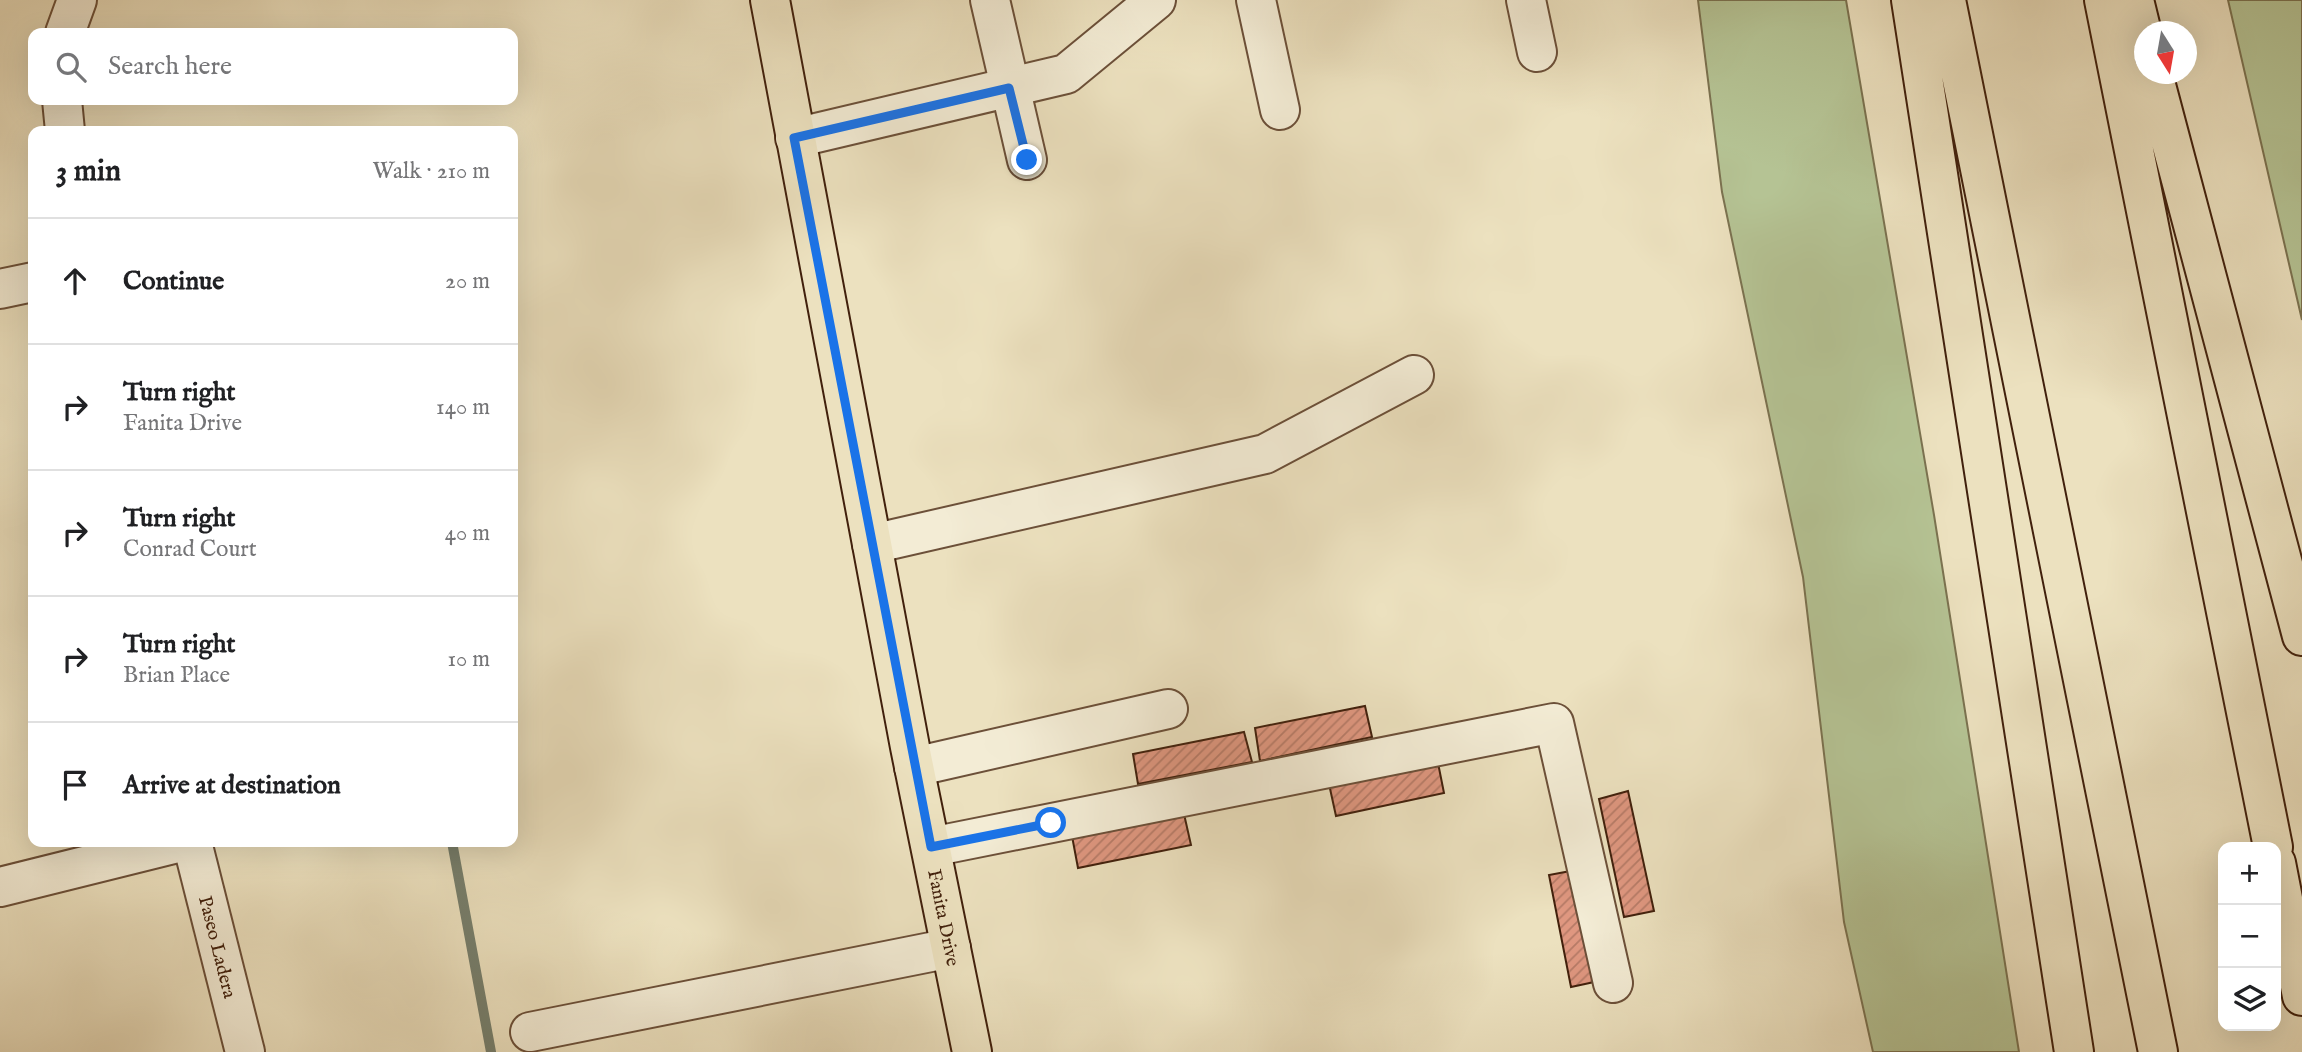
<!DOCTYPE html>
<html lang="en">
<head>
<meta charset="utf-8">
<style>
  body { margin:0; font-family:"IM FELL English",serif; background:#f6f6f6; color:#202124 }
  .controls { position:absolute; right:21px; bottom:21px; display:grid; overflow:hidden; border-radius:14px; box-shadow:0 7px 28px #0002 }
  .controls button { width:63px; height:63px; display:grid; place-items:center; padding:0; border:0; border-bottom:2px solid #e0e0e0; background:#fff; color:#202124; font:35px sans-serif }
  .compass { position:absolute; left:2134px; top:21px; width:63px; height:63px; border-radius:50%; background:#fff; box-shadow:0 7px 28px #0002; rotate:169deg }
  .stop { position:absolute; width:21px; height:21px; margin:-16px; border:5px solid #1a73e8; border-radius:50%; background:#fff }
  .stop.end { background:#1a73e8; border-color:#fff; box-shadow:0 2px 7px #0008 }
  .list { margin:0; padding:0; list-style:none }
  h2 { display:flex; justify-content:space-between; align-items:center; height:91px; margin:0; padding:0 28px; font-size:30px }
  h2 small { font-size:23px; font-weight:400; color:#757577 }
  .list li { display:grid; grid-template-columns:46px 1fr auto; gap:21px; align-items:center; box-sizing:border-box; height:126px; padding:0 28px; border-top:2px solid #e0e0e0 }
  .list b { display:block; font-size:26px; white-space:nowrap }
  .list p { margin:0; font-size:23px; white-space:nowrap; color:#757577 }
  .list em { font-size:23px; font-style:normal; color:#757577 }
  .icon { flex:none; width:38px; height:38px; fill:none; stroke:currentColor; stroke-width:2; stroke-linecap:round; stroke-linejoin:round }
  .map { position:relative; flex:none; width:2302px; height:1052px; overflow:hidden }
  .search { position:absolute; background:#fff; box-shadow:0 7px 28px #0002; left:28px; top:28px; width:490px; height:77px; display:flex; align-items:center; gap:18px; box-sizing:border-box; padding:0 24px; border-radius:14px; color:#757577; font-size:26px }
  .panel { position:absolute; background:#fff; box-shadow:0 7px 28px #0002; left:28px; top:126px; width:490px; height:721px; border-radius:14px }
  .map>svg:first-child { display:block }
</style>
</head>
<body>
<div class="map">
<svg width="2302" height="1052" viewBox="0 0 2302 1052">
  <defs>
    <pattern id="building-hatch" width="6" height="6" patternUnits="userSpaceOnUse" patternTransform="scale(1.75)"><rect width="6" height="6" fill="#df9780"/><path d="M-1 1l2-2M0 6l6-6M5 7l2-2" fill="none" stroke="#b67b67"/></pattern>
  </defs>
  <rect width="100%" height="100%" fill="#ece1bf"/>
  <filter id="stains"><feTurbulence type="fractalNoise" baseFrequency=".00286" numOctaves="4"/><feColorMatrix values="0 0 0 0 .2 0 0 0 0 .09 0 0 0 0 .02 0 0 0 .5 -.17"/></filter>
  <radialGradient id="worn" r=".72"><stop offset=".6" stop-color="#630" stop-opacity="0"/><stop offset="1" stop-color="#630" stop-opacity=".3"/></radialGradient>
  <path fill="#b5c394" stroke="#7b7250" stroke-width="2" d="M1698,0H1846L1934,515L2019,1052H1873L1844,922L1803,577L1722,192Z
    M2228,0H2302V320Z"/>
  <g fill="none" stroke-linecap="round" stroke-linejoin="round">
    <path stroke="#767f6d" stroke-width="10" d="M452,842L491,1052"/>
  </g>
  <path fill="url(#building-hatch)" stroke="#41200c" stroke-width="2" d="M1365,706L1372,737L1260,761L1255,728Z
    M1244,732L1252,762L1138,784L1133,754Z
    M1438,763L1444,793L1336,816L1329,784Z
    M1628,791L1654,911L1624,917L1599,799Z
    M1184,814L1191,845L1078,868L1072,836Z
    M1576,870L1599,981L1571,987L1549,875Z"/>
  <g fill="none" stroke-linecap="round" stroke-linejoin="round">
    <defs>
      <g id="minor">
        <path d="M990,0L1027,160"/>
        <path d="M1256,0L1280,110"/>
        <path d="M1526,0L1537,52"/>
        <path d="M65,33L77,0"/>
        <path d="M62,100L65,131"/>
        <path d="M795,138L1066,74L1156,0"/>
        <path d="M0,289L33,282"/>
        <path d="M872,544L1265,454L1414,375"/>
        <path d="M914,767L1168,709"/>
        <path id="s1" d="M192,842L245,1052"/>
        <path d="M931,847L1554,723L1613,983"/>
        <path d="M0,887L181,842"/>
        <path d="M530,1032L951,948"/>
      </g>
      <g id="major">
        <path id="s2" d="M770,0L910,747L972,1052"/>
      </g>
      <path id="highway" d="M1911,0L2074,1052
        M1946,0L2158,1052
        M2104,0L2273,847
        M2134,0L2144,41
        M2153,74L2302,636
        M2276,863L2302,996"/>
    </defs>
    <use href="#minor" stroke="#6c5039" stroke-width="42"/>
    <use href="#major" stroke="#41200c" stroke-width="42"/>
    <use href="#highway" stroke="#41200c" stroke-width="42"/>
    <use href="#minor" stroke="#f3ecd5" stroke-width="38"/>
    <use href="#major" stroke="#ece1bf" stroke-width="38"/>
    <use href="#highway" stroke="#ece1bf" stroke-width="38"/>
  </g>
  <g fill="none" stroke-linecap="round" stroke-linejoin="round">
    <path stroke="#1a73e8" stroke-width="9" d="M1027,160L1009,88L794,138L931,847L1051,823"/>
  </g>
  <g text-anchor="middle" stroke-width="5" stroke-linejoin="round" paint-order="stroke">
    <g font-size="19" fill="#41200c" stroke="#f3ecd5">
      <text dy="7" stroke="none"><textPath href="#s2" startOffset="934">Fanita Drive</textPath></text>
      <text dy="7" stroke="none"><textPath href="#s1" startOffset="108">Paseo Ladera</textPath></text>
    </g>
  </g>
  <rect width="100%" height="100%" filter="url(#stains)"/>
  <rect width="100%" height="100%" fill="url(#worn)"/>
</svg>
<div class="controls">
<button>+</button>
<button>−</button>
<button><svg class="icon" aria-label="layers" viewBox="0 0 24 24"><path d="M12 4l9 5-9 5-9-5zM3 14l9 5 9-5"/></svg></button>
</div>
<svg class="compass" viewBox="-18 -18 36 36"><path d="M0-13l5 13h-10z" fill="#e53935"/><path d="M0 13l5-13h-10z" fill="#757577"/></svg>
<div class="stop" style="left:1051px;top:823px"></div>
<div class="stop end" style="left:1027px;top:160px"></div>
<div class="search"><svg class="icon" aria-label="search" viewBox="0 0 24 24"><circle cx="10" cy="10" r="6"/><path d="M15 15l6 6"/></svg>Search here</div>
<section class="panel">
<h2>3 min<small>Walk · 210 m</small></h2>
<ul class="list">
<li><svg class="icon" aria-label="ahead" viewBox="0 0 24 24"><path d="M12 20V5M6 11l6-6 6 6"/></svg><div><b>Continue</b></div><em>20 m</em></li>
<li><svg class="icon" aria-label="right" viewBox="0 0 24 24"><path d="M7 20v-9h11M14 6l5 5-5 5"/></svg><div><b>Turn right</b><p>Fanita Drive</p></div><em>140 m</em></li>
<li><svg class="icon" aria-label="right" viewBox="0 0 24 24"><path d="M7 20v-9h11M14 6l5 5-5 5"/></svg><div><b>Turn right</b><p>Conrad Court</p></div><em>40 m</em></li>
<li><svg class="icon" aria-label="right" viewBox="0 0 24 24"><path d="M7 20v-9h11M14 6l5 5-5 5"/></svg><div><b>Turn right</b><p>Brian Place</p></div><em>10 m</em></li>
<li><svg class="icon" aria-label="arrive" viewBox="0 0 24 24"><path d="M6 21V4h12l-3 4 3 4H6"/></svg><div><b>Arrive at destination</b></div></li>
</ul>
</section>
</div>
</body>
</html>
